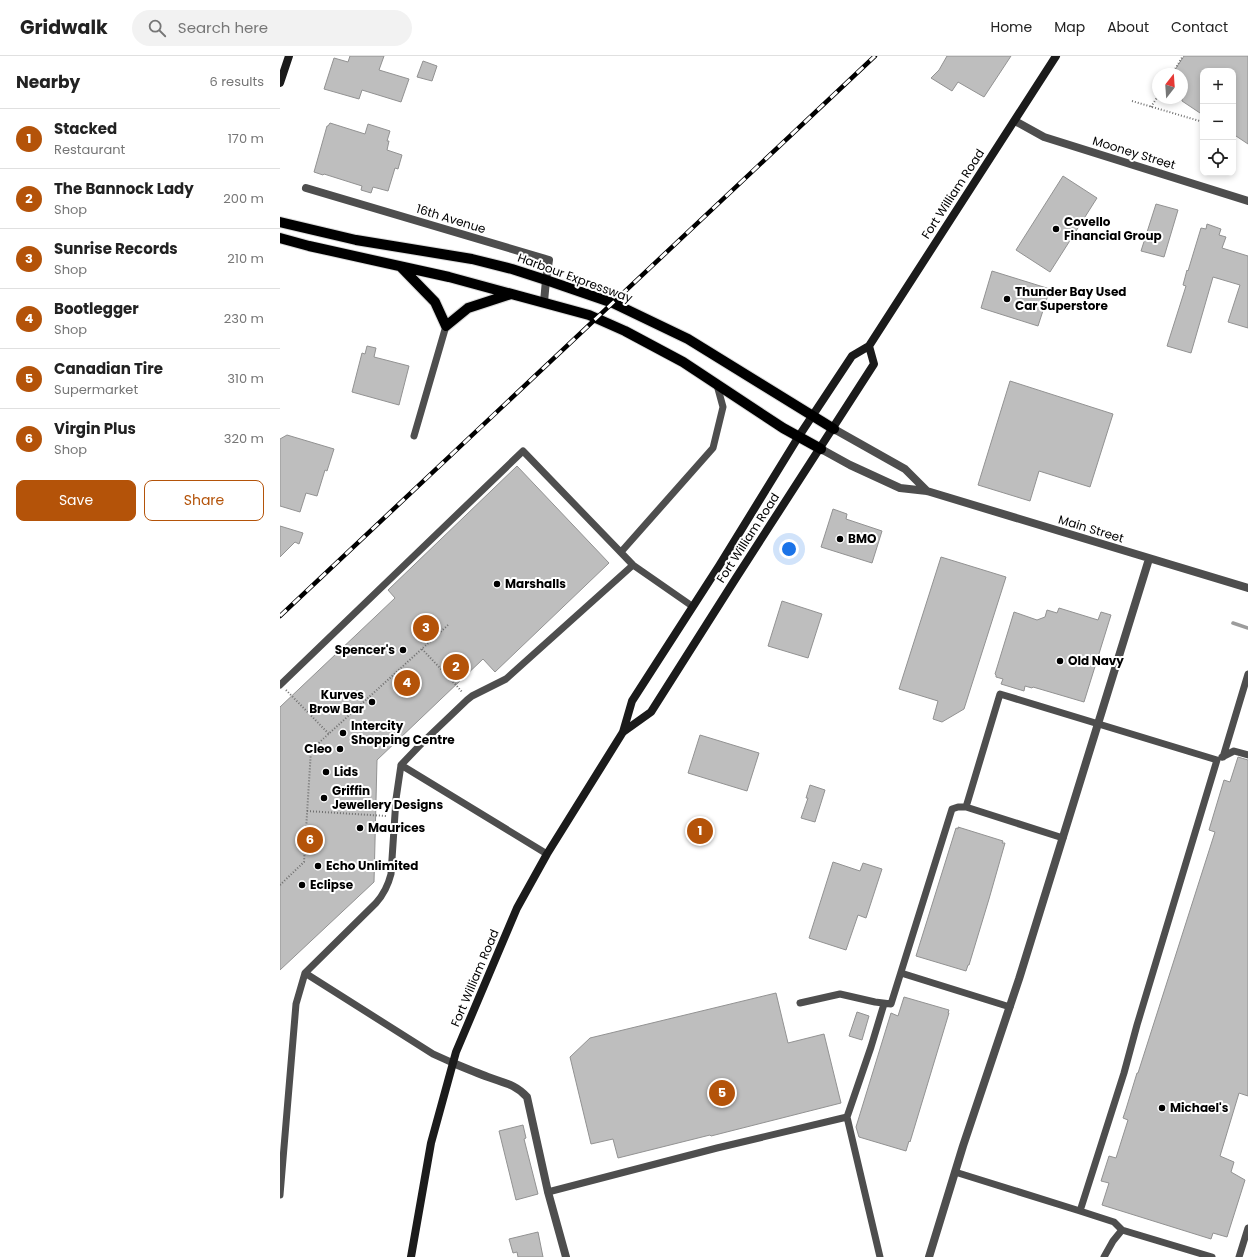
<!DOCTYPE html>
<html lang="en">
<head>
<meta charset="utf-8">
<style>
  body { margin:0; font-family:Poppins,sans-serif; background:#f2f2f2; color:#222 }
  .controls { position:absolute; right:12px; top:12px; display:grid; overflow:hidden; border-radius:8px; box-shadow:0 2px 6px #0003 }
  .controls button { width:36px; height:36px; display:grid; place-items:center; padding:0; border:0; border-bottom:1px solid #e0e0e0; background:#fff; color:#222; font:20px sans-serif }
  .compass { position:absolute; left:872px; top:12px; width:36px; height:36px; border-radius:50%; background:#fff; box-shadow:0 2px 6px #0003; rotate:17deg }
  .you { position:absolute; left:509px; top:493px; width:14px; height:14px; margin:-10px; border:3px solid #fff; border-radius:50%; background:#1a73e8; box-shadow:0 0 0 6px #1a73e833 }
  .badge { display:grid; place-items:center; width:26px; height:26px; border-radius:50%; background:#b45309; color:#fff; font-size:13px; font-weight:700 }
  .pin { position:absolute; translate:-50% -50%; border:2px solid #fff; box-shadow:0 1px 4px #0006 }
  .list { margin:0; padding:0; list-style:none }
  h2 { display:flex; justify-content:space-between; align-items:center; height:52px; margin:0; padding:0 16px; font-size:17px }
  h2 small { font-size:13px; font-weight:400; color:#767676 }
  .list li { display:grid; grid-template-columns:26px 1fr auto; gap:12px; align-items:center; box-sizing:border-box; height:60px; padding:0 16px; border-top:1px solid #e0e0e0 }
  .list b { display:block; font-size:15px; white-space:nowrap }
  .list p { margin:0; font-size:13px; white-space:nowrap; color:#767676 }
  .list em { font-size:13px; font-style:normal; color:#767676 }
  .actions { display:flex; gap:8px; padding:12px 16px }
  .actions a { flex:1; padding:9px 0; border:1px solid #b45309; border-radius:8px; text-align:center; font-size:14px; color:#b45309 }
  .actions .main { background:#b45309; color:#fff }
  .icon { flex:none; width:22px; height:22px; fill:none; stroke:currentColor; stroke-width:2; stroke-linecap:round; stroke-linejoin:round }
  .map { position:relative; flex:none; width:968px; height:1201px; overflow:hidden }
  header { display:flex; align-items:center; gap:24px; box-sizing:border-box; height:56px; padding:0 20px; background:#fff; border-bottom:1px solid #e0e0e0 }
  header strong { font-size:19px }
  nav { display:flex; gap:22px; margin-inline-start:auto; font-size:14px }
  .search { width:280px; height:36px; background:#f2f2f2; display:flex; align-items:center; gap:10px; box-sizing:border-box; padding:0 14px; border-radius:22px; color:#767676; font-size:15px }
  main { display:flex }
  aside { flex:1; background:#fff }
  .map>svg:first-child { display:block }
</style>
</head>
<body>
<header>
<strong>Gridwalk</strong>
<div class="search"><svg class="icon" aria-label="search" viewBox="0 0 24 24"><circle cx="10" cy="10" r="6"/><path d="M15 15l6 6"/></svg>Search here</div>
<nav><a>Home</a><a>Map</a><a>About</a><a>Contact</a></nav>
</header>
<main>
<aside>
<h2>Nearby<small>6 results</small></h2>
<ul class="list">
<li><span class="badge">1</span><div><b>Stacked</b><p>Restaurant</p></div><em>170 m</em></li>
<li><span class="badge">2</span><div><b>The Bannock Lady</b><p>Shop</p></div><em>200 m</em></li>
<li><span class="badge">3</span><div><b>Sunrise Records</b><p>Shop</p></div><em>210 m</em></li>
<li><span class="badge">4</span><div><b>Bootlegger</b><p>Shop</p></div><em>230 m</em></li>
<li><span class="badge">5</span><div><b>Canadian Tire</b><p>Supermarket</p></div><em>310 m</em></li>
<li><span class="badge">6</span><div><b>Virgin Plus</b><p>Shop</p></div><em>320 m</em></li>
</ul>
<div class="actions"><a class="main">Save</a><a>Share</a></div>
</aside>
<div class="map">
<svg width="968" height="1201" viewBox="0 0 968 1201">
  <rect width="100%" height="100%" fill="#fff"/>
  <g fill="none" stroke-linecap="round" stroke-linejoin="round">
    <path stroke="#9c9c9c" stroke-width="3.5" d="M953,567L968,572"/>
  </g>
  <path fill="#bebebe" stroke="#929292" d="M70,0H104L99,14L129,23L121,46L82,34L79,43L44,33L54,2L68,6Z
    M667,0H731L704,41L678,26L672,35L651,22L659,14Z
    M904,0H968V88L953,78V15H923V59L902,45V18H892Z
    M143,5L157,10L152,25L137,21Z
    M50,67L85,78L88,68L110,75L107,85H109L107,94L122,99L118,113L115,112L108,135L93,131L91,137L81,134L82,130L44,118L43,119L34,116L47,70H48Z
    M783,120L817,142L770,216L736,194Z
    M876,148L898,154L884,201L861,195Z
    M927,168L941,173L939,179L946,181L942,192L968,200V272L948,266L960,229L933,221L911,297L887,290L906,230L903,229L907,214L908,215L921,172L926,173Z
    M712,215L770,233L758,270L701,252Z
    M87,290L96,292L94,301L129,310L119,349L72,336L82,297L85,298Z
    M730,325L833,358L810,431L759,415L750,445L698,429Z
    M7,379L54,393L47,415L45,414L37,440L26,437L20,456L0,450V383Z
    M237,410L329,507L215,616L203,603L97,704L94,826L0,914V651L115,542L108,534Z
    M553,453L567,458L566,463L602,475L592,507L541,491Z
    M0,470L23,477L19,488L15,486L0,501Z
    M661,501L726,521L684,653L662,666L653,663L658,645L619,633Z
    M502,545L542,558L528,602L488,590Z
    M779,552L818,564L821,556L831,559L804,646L753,631L752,632L745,630L744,635L721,628L723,623L716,621V619L715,618L734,556L757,564L765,561L767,554L777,557Z
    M420,679L479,697L467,735L408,717Z
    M958,701L968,704V1040L959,1037L940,1100L954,1106L951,1116L965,1124L947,1181L933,1177L931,1183L822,1149L829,1127L821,1125L829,1100L836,1102L848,1064L843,1062L846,1053L857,1017H858L935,776L929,774L944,724L950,726Z
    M530,729L545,734L535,766L521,762L528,742H526Z
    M678,771L723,785L722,787H725L709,843L689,909H688L686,915L636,900L676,772L678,773Z
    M553,806L580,815L583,807L602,813L586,862L578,859L566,894L529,882Z
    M496,937L508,987L544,978L561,1047L431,1080L430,1079L338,1102L333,1083L311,1088L290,1001L310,982Z
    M624,941L669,954L668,957H669L630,1086L629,1085L626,1095L579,1081L576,1071L611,957L618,960Z
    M577,956L589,960L582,984L569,980Z
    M243,1069L246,1082L244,1083L258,1138L236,1144L219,1075Z
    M258,1176L263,1201H238L237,1196L233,1197L229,1183Z"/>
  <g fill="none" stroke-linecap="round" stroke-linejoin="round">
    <defs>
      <path id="primary" d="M0,166L76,184L192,203L232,213L266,224L333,247L408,283L554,373
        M0,182L29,190L169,221L309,259L345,275L403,306L503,372L541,393
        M120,210L155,246L166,270L188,252L231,238"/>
    </defs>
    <use href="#primary" stroke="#dbdbdb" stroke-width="12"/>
    <path stroke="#707070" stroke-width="2" stroke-dasharray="1 2" stroke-linecap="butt" d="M892,18L903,0
      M852,45L923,66
      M871,51L878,40
      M142,593L176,629L182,636
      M6,634L49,678
      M27,755L106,760
      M0,829L24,806L31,694L168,569"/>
    <path stroke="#4e4e4e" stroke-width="7" d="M134,380L166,270
      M341,496L433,392L443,351L437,329
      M0,629L243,395L353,509L412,550
      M942,701L954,695L968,699
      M943,701L968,618
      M121,709L267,798
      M25,917L153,998L173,1007
      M621,917L730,951
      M520,947L560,938L595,946L611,948L672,753L678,751H686L783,782
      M567,1061L591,991L604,948
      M675,1116L800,1155L844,1017L857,969L937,704L720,638L686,751
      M268,1136L437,1092L567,1061L600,1201
      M0,1139L16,948L25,917L96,847C104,838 108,830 111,818L116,743L121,709L143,686L187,644L192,640L226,623L353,509
      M800,1155L834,1166L842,1174
      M824,1201L833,1185L842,1174L932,1201
      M959,1201L968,1172"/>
    <path stroke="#4e4e4e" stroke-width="8" d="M735,65L764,81L968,145
      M26,132L269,204L266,224L264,246
      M173,1007C185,1012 197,1017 208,1021C224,1027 235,1028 247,1041L268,1136L286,1201"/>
    <path stroke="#4e4e4e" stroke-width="8" d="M554,373L625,413L647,435
      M541,393L570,409L620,432L647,435L968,532
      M649,1201L683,1090L739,923L869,503"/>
    <path stroke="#1b1b1b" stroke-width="8" d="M0,27L9,0
      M343,676L371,656L456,522L594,308L589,290
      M131,1201L151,1087L176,996L237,852L267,798L343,676L352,645L439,510L519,380L572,300L589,290L776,0"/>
    <use href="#primary" stroke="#000" stroke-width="10"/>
    <defs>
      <path id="rail" d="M0,560L595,0"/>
    </defs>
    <use href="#rail" stroke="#000" stroke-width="4.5"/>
    <use href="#rail" stroke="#fff" stroke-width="3" stroke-dasharray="9" stroke-linecap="butt"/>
  </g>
  <g fill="#000" stroke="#fff" stroke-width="1.5">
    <circle cx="776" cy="173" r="4"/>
    <circle cx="727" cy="243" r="4"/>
    <circle cx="560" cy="483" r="4"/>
    <circle cx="217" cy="528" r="4"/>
    <circle cx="123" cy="594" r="4"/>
    <circle cx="780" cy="605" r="4"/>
    <circle cx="92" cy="646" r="4"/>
    <circle cx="63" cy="677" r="4"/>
    <circle cx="60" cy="693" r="4"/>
    <circle cx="46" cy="716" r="4"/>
    <circle cx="44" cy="742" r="4"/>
    <circle cx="80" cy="772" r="4"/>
    <circle cx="38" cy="810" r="4"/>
    <circle cx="22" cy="829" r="4"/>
    <circle cx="882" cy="1052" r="4"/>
  </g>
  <g text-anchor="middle" stroke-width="4" stroke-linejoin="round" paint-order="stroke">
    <g font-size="12" fill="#000" stroke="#fff">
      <text transform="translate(854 97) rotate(17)" y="4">Mooney Street</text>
      <text transform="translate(673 138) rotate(-57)" y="4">Fort William Road</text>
      <text transform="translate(171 163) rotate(17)" y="4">16th Avenue</text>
      <text transform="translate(295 222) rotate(20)" y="4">Harbour Expressway</text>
      <text transform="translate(811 473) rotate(17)" y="4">Main Street</text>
      <text transform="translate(468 482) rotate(-57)" y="4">Fort William Road</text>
      <text transform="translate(195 922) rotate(-67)" y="4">Fort William Road</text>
    </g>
    <g font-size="12" font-weight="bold" fill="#000" stroke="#fff" text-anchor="start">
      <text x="784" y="170">Covello<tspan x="784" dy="14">Financial Group</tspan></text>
      <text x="735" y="240">Thunder Bay Used<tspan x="735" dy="14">Car Superstore</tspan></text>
      <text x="568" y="487">BMO</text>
      <text x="225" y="532">Marshalls</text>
      <text x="115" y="598" text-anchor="end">Spencer's</text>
      <text x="788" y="609">Old Navy</text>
      <text x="84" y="643" text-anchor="end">Kurves<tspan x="84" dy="14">Brow Bar</tspan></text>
      <text x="71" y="674">Intercity<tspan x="71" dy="14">Shopping Centre</tspan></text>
      <text x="52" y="697" text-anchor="end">Cleo</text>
      <text x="54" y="720">Lids</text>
      <text x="52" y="739">Griffin<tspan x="52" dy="14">Jewellery Designs</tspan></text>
      <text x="88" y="776">Maurices</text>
      <text x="46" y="814">Echo Unlimited</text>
      <text x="30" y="833">Eclipse</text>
      <text x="890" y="1056">Michael's</text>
    </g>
  </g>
</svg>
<div class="controls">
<button>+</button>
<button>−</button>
<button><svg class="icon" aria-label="locate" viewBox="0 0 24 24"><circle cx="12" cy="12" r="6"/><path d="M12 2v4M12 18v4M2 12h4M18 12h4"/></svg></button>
</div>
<svg class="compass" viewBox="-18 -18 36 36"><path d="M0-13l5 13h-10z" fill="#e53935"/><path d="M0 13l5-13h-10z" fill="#767676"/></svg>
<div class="you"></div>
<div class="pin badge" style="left:420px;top:775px">1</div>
<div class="pin badge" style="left:176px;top:611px">2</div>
<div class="pin badge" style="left:146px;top:572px">3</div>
<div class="pin badge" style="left:127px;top:627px">4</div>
<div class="pin badge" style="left:442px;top:1037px">5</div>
<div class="pin badge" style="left:30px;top:784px">6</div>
</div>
</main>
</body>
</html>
